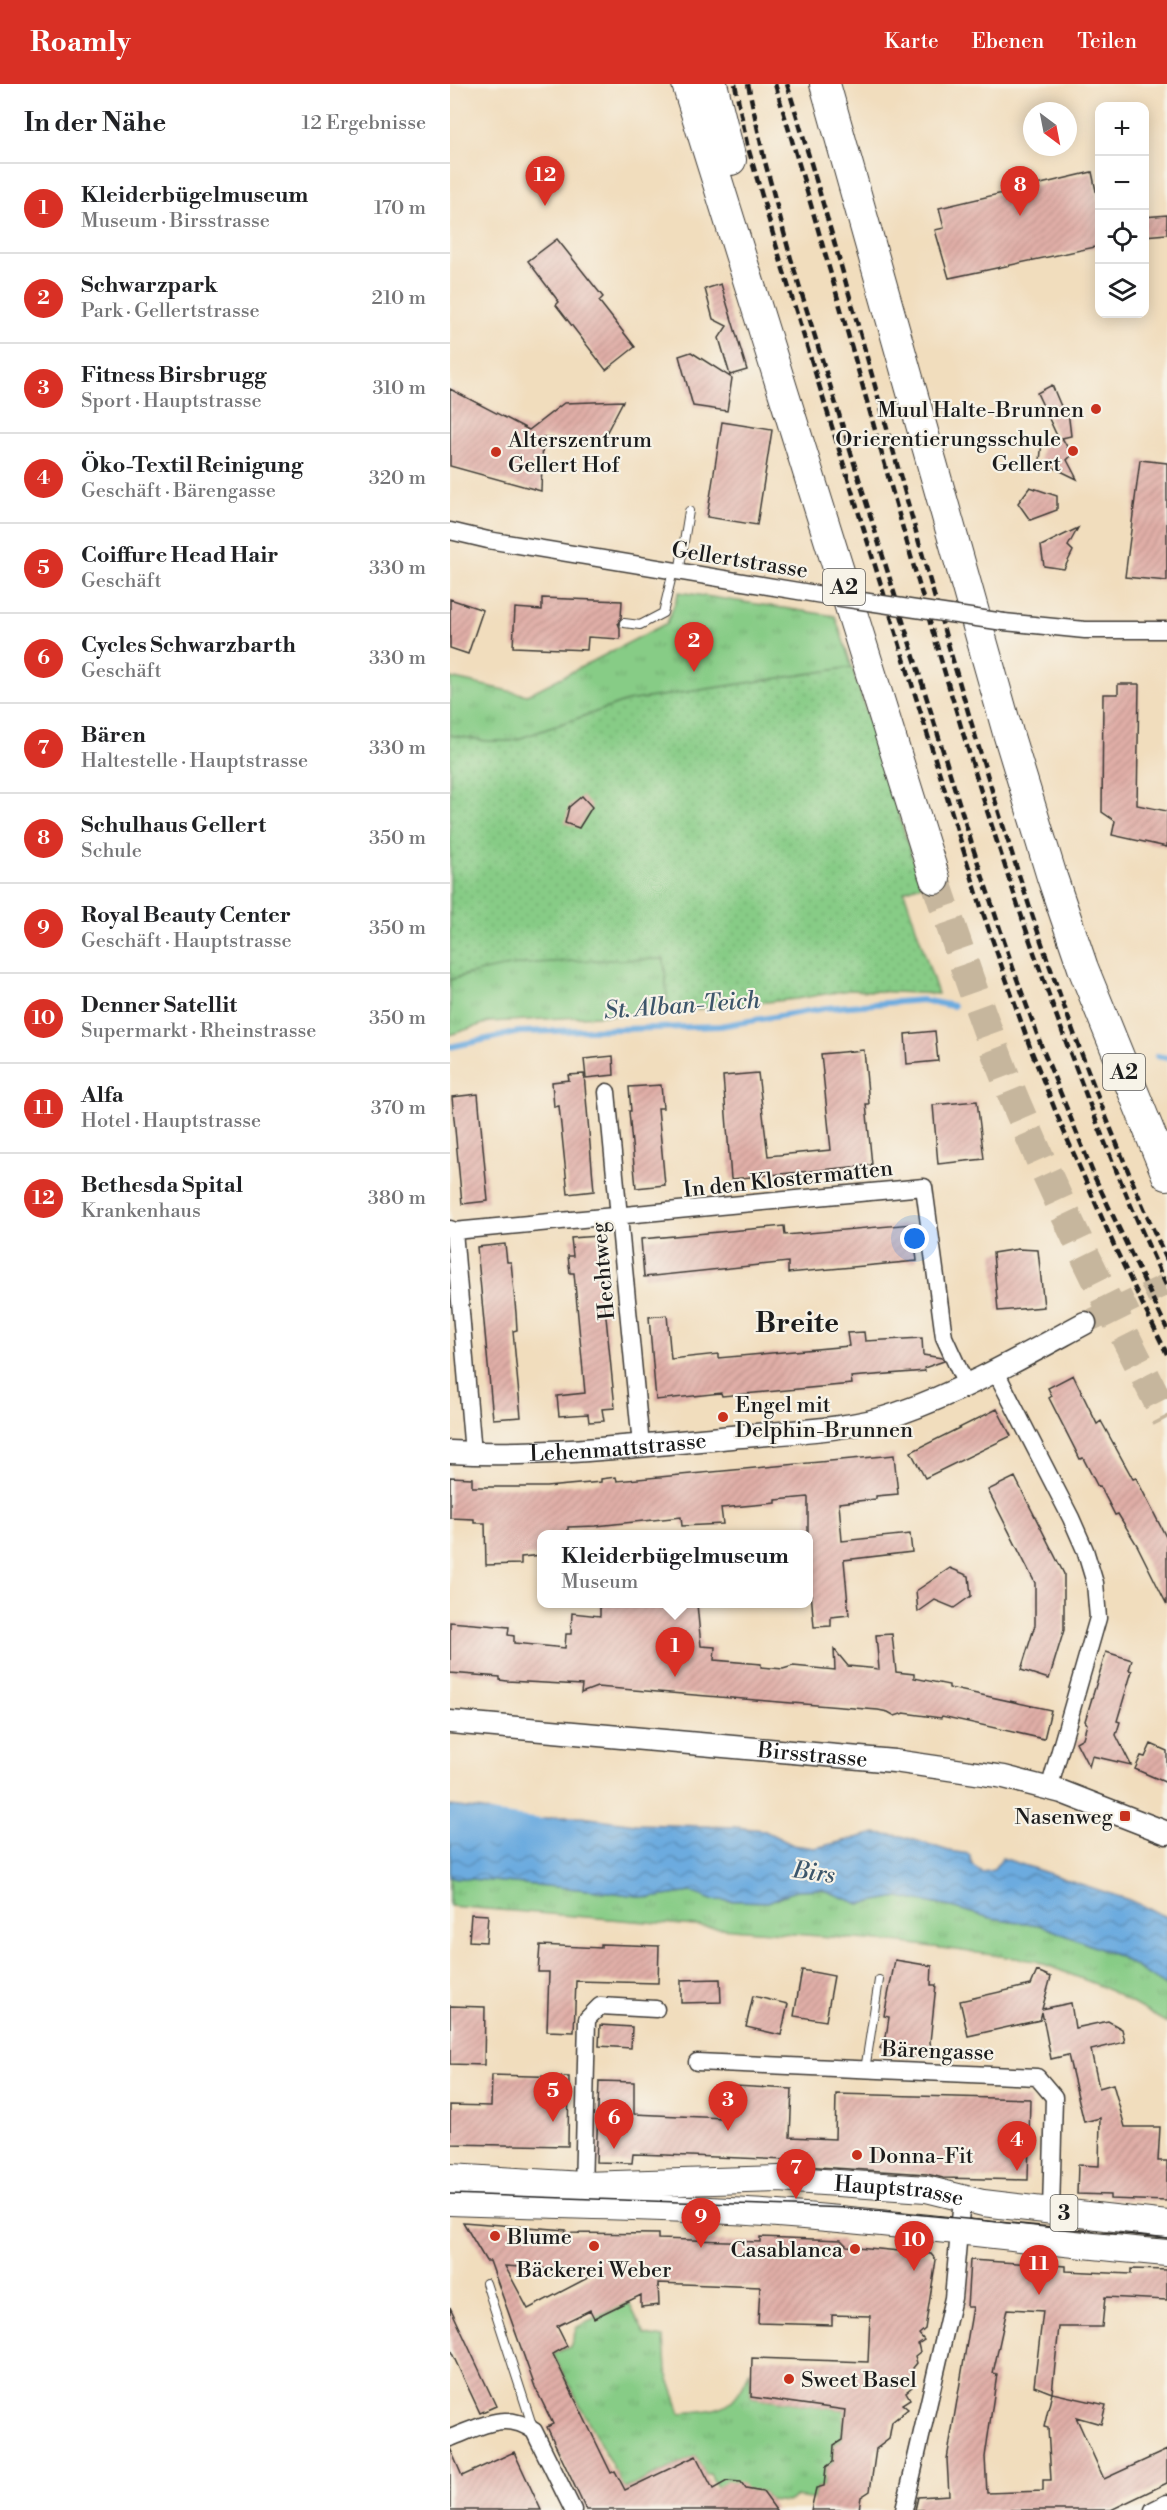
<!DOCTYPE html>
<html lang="de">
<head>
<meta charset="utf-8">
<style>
  body { margin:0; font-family:"Libre Bodoni",serif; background:#f2f2f2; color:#202124 }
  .controls { position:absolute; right:18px; top:18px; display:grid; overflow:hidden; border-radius:12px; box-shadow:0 3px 15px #0003 }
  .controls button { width:54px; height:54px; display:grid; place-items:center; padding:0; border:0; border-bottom:2px solid #e0e0e0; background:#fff; color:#202124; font:30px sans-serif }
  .compass { position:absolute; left:573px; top:18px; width:54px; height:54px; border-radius:50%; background:#fff; box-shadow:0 3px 15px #0003; rotate:148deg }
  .you { position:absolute; left:465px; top:1155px; width:21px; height:21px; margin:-15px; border:4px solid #fff; border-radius:50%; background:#1a73e8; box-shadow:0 0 0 9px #1a73e833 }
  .badge { display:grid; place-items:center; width:39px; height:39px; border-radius:50%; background:#d93025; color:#fff; font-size:20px; font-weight:700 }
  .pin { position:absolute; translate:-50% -50px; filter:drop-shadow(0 2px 3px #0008) }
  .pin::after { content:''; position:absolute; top:32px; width:21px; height:18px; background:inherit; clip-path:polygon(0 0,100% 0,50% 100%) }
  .popup { position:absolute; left:87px; top:1446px; width:276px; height:78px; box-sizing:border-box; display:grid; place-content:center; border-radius:12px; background:#fff; filter:drop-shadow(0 2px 4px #0005); font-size:20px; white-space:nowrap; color:#757577 }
  .popup b { font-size:22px; color:#202124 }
  .popup::after { content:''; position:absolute; left:50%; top:100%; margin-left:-12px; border:12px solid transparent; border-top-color:#fff }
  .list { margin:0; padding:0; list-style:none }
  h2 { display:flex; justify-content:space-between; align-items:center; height:78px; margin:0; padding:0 24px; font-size:26px }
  h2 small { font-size:20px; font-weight:400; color:#757577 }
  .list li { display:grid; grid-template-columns:39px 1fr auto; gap:18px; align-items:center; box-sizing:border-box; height:90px; padding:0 24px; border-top:2px solid #e0e0e0 }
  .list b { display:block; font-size:22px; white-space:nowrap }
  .list p { margin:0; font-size:20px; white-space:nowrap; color:#757577 }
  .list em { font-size:20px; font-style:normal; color:#757577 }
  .icon { flex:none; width:33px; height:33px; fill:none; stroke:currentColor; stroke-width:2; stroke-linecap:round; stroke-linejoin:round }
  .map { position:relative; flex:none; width:717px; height:2426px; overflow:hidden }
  header { display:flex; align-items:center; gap:36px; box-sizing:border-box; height:84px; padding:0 30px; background:#d93025; color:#fff }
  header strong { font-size:28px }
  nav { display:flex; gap:33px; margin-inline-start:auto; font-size:21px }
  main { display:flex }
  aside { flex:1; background:#fff }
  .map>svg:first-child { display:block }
</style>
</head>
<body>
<header>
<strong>Roamly</strong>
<nav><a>Karte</a><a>Ebenen</a><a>Teilen</a></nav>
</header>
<main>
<aside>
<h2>In der Nähe<small>12 Ergebnisse</small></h2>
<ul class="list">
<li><span class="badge">1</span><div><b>Kleiderbügelmuseum</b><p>Museum · Birsstrasse</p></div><em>170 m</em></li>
<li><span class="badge">2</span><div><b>Schwarzpark</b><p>Park · Gellertstrasse</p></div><em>210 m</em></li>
<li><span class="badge">3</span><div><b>Fitness Birsbrugg</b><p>Sport · Hauptstrasse</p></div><em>310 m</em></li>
<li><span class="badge">4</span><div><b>Öko-Textil Reinigung</b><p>Geschäft · Bärengasse</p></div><em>320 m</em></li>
<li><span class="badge">5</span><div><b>Coiffure Head Hair</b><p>Geschäft</p></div><em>330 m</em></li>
<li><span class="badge">6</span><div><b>Cycles Schwarzbarth</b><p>Geschäft</p></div><em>330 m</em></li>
<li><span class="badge">7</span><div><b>Bären</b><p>Haltestelle · Hauptstrasse</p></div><em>330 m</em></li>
<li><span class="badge">8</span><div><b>Schulhaus Gellert</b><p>Schule</p></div><em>350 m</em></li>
<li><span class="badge">9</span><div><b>Royal Beauty Center</b><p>Geschäft · Hauptstrasse</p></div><em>350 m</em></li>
<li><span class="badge">10</span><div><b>Denner Satellit</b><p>Supermarkt · Rheinstrasse</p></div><em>350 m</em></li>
<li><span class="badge">11</span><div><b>Alfa</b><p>Hotel · Hauptstrasse</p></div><em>370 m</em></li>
<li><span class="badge">12</span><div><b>Bethesda Spital</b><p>Krankenhaus</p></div><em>380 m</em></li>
</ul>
</aside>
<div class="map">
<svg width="717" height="2426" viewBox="0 0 717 2426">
  <defs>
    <pattern id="grass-dots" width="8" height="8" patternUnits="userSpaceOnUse" patternTransform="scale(1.5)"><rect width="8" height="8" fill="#87cc86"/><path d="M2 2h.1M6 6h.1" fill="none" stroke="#74af73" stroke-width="1.8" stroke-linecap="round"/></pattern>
    <pattern id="park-tufts" width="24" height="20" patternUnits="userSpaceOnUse" patternTransform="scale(1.5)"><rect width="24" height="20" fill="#87cc86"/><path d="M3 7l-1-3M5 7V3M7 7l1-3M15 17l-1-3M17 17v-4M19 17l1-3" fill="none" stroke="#74af73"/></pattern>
    <pattern id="water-waves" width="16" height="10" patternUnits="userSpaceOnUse" patternTransform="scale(1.5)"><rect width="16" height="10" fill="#6cabdf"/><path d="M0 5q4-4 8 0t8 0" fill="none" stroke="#588ab4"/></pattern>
    <pattern id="building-hatch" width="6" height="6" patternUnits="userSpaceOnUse" patternTransform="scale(1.5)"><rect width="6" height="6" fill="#e0aea7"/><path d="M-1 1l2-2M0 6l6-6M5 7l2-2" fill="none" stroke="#c0958f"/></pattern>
  </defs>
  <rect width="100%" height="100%" fill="#f7f3e8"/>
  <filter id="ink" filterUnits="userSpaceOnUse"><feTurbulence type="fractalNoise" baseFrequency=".0167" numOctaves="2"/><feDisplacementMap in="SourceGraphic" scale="12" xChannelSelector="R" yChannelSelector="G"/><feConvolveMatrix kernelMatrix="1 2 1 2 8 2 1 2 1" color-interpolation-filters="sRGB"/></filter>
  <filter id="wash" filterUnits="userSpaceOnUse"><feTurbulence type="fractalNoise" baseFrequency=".008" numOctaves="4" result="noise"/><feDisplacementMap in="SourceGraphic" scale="24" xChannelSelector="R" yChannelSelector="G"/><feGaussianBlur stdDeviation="1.35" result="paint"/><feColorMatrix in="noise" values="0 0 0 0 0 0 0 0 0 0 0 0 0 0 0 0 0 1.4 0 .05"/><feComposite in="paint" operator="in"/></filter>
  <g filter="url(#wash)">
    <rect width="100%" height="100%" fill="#f1ddbd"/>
    <path fill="url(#grass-dots)" stroke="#527451" stroke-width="1.5" d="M402,583L471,801L454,807L488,910L399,906L346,915L218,928L214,875L18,890L0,896V651L62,657L177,617Z"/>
    <path fill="url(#park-tufts)" stroke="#527451" stroke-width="1.5" d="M229,508L385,532L402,583L177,617L62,657H37L0,651V594L77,611L217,539Z
      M214,875L218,928L39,938L0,951V896C68,873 143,877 214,875Z
      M0,1793L159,1808L201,1814L241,1808L262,1816L318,1818L347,1806L372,1805L409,1820L449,1813L501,1823L541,1834L590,1841L670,1873L717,1903V1939L653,1903L586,1877L454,1859L0,1822Z
      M179,2219L195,2251L214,2254L216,2286L231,2329C270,2325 284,2328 300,2286L301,2313L396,2326L402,2335H394L392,2356L384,2361L383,2378L376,2383L374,2402L366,2404L364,2413L360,2415L345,2413L337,2418L318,2416L313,2408L267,2403L260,2390H255L246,2372L174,2405L103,2270L120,2263L127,2243Z"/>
    <path fill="url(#water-waves)" stroke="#44647e" stroke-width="1.5" d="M0,1722L33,1726L54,1733L50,1758L60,1764L68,1739L107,1733H132L186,1740L285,1743L313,1746L343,1761L365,1764L426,1749L452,1752L499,1767L519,1770L523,1782L532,1788L543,1786L552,1774L679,1816L717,1833V1903L670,1873L590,1841L541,1834L501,1823L449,1813L409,1820L372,1805L347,1806L318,1818L262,1816L241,1808L201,1814L159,1808L0,1793Z"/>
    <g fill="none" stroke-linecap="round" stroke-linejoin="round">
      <path stroke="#6cabdf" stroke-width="6" d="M0,963L69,948L270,942L376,924L472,916L503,922
        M707,972L717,974"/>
      <path stroke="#6cabdf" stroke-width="34" d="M0,1740L113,1755"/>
    </g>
    <g id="blocks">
      <path fill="url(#building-hatch)" fill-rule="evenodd" d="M642,88L650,126V162L499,194L485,146L494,144L489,124Z
        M717,131V150L694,152V133Z
        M107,155L153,213L149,217L185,263L156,286L106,221L109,218L78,177Z
        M271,200L297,286L280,291L269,254L277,242L263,235L255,205Z
        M241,268L282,294L277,327L243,322L229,272Z
        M602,301L613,327H618L621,352L612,354L622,371L617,376L627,395L590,377L592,357L608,354L587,309Z
        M0,305L79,346L114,319L173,317L151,359L93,353L91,407L0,382Z
        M272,338L322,346L307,441L257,433Z
        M690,376L717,379V497L675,493Z
        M580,403L607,412V426L580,436L568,419Z
        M628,444L618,462L623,467L614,485L594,482L591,462Z
        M92,514L172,517L171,534L168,539L170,544V555L138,553L137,566L63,563L65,524L92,526Z
        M0,515L33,526L18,570L0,564Z
        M668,600H689L687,721L717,727V763L662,751L665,737L652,728L653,610H668Z
        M132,712L142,723L129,744L115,739L119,723Z
        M485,947L488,977L457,980L455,950Z
        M414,966L419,1020H416L422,1081L281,1095L273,992L308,989L318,1072L381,1066L371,970Z
        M163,972L164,991L136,994L134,975Z
        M134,990L144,1107L118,1110L109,1022L104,1023L102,998L119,996L118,991Z
        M211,1001L213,1024H208L215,1101L186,1104L179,1027H181L179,1003Z
        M28,1010L38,1117L12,1120L2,1013Z
        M527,1017L534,1075L488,1080L483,1021Z
        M463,1140L467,1177L338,1189V1178L194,1193L191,1155L334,1142L335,1151Z
        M148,1152L165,1324L152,1325L154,1337L139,1338L138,1330L109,1332L107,1312L135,1309L124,1189H120L118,1172H123L121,1154Z
        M55,1160L57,1178H61L66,1229L67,1246L63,1247L71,1333L43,1335L27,1163Z
        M568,1165L588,1166L594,1223L548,1227L543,1169Z
        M217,1231L221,1275L268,1270V1274L399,1262L397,1249L414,1248L415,1257L472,1254L473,1271L492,1274L494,1277L474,1284L475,1287L401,1293L402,1300L272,1312L271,1309L206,1316L199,1233Z
        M623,1291L647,1340L651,1337L683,1395L686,1394L717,1455V1521L687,1461L668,1430L665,1431L650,1402L648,1403L633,1374L630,1375L599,1314L602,1312L598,1304Z
        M547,1325L561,1352L475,1394L461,1368Z
        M444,1371L448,1410L426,1412V1415L389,1419L392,1457L460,1450L462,1468L394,1476L399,1531L381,1533V1542L364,1543L361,1508H358V1413L326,1416V1419L271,1424L273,1440L232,1442L231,1433L146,1442L118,1443V1450H92V1471L71,1473V1480L36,1481L35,1439H24V1435L0,1434V1393L22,1394V1403H96L151,1398V1395L166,1393L167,1397Z
        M565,1393L614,1490V1546L599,1595L571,1586L585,1541V1499L538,1406Z
        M500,1484L519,1492L521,1512L504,1524L485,1516L468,1528L466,1507Z
        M150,1520H247L251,1562L265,1563L264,1576L311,1580V1583L333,1585L343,1582L385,1586L384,1565L398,1582L429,1585L426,1551L442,1550L446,1588L464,1590V1594L499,1601V1604L601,1626L594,1655L492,1632L491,1634L454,1629L445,1632L438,1628L428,1626L147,1603L131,1609L132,1601L57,1597L50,1596V1593L0,1589V1538L59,1543L58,1551L64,1552V1559L115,1564L116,1550H121L122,1529L150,1532Z
        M656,1568L682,1576L679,1586L682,1587L667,1637L670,1638L666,1651L681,1681L642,1672L639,1683L626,1658L633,1654L637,1640L635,1637Z
        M701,1660L717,1667V1699L685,1685L691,1672L695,1673Z
        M21,1830L38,1831L36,1858L19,1857Z
        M151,1860L209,1862L208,1899L126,1897L124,1948L97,1947L99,1888H88L90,1861L151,1864Z
        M445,1876L482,1882L481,1901H486L480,1958L482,1969L458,1974L430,1964L436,1953L439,1933L434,1932Z
        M352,1886L384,1892L376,1937L344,1932Z
        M587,1887L601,1893L592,1925L621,1919L625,1944L658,1937L672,1945L675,1958L641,1966L649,2004L663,2000L675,2043H710L708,2077H717V2117L660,2115V2111L627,2110L628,2081L649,2082L650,2034L634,2038L618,1971L601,1975L592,1928L590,1936L518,1952L510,1917L581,1901Z
        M270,1895L271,1918L231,1919V1896Z
        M303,1912L338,1920L331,1951L296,1943Z
        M0,1922L35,1923L34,1981L0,1980Z
        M150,1941L182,1943L181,1964L149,1962Z
        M42,1991L119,1993L118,2062L0,2060V2021L41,2022Z
        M149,1997L184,1998V2030L274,2034V2027H280L285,2002L342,2005L340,2053L385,2055L386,2010L580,2015L578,2096L493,2094L477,2090L338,2081V2076L215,2071L183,2070L182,2079L146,2078Z
        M13,2138L116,2146L115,2149L208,2150V2155L310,2158V2153L391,2156L397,2162L481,2170L486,2176L475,2245L469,2250L474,2256L468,2260L470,2268L465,2272L467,2279L463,2284L465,2290L460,2297L462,2303L456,2308L460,2315L452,2320L458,2325L442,2338L439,2355L426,2365L420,2407L411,2413L409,2426H361L366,2404L374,2402L376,2383L383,2378L384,2361L392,2356L395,2326L301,2313L302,2274L418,2278L420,2232L382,2231V2241L308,2239L310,2203L208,2199L209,2221L191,2223V2211L144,2234L140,2226L107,2242L117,2262L103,2270L161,2389L165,2387L175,2406L246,2372L263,2405L277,2397L291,2398L296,2405L313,2408L326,2426H136L97,2343L103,2340L85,2303L40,2177H36ZM55,2182L149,2188L78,2225Z
        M520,2176L616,2182V2187L681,2190V2185L717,2186V2216L655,2213L652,2243H609L602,2309L656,2321L651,2340L626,2333L654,2395L717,2366V2399L661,2426H465L468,2413L499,2411L497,2375L523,2223H517ZM557,2225L593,2227L584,2302L602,2309L594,2343L598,2344L601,2396H593V2407L537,2409L535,2373L547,2290L543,2289Z
        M0,2223L46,2322L30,2329L0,2265Z
        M0,2364L12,2392L64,2368L91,2426H0Z"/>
    </g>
  </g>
  <g filter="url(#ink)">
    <use href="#blocks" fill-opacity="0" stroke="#3c3934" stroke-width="1.5"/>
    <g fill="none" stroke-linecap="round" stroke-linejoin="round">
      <path stroke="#c6b69d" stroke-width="22" stroke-dasharray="22 11" stroke-linecap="butt" d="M635,1239L717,1200"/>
      <path stroke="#c6b69d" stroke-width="30" stroke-dasharray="30 15" stroke-linecap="butt" d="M485,795C512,874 538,954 571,1031C615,1135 666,1235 717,1335"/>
      <defs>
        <path id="lane" d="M229,489L239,427
          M174,539L190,541L213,529L223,487
          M415,1986L429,1896
          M36,2199L83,2344"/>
        <path id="street" d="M0,447L38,456L378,512
          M554,538L635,546H717
          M157,1008L191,1361
          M0,1145L4,1147L474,1103L494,1253L516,1301
          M4,1147L23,1369
          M545,1286L621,1434L635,1466L645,1499L648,1534L599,1705
          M247,1978L587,1993L604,2013L601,2127
          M133,2109L137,1935L150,1922L206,1925
          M0,2354C30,2343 55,2326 84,2347L123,2426
          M454,2426L503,2214L512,2115
          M703,2426L717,2419"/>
        <g id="secondary">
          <path id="s1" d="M0,1368C93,1373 188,1362 281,1353C333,1348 398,1347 447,1330C513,1307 574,1272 635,1239"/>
          <path id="s2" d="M0,1638L444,1677L554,1693L612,1708L717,1749"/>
        </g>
        <g id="primary">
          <path id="s3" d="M0,2093L133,2101L329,2095L476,2105L533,2119L717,2140"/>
          <path d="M0,2118C109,2122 219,2122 328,2130C458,2139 587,2158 717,2169"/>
        </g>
        <path id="highway" d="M237,0L485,795
          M262,0L281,76
          M375,0L558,649L602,793L633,884L717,1091"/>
      </defs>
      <use href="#lane" stroke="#3c3934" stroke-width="10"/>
      <use href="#street" stroke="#3c3934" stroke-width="19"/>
      <use href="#secondary" stroke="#3c3934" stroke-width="25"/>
      <use href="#primary" stroke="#3c3934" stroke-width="28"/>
      <use href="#highway" stroke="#3c3934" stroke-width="32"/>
      <use href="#lane" stroke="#fff" stroke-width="8"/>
      <use href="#street" stroke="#fff" stroke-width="16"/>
      <use href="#secondary" stroke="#fff" stroke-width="22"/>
      <use href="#primary" stroke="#fff" stroke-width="26"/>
      <use href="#highway" stroke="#fff" stroke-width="30"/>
      <path stroke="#1c1c1c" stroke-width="1.5" d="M0,2110L400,2124L717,2154"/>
      <path stroke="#1c1c1c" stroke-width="4.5" stroke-dasharray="9 4.5" stroke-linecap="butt" d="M285,0L297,60L333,185L532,826L581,966L612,1043L666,1166L717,1270
        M298,0L314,74L341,175L523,764L563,884L591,961L645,1094L717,1245
        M325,0C448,404 540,818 717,1203
        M337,0C459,394 545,800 717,1176"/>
      <defs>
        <path id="street-bridge" d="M378,512L554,538"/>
      </defs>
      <use href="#street-bridge" stroke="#3c3934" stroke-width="19" stroke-linecap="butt"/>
      <use href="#street-bridge" stroke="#fff" stroke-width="16"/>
    </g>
  </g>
  <g fill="#c8321e" stroke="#f7f3e8" stroke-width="2">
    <circle cx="646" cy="325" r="6"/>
    <circle cx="623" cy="367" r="6"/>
    <circle cx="46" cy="368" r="6"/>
    <circle cx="273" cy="1333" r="6"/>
    <rect x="669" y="1726" width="12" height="12" rx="3"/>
    <circle cx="407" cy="2071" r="6"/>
    <circle cx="45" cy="2152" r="6"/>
    <circle cx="144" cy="2162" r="6"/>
    <circle cx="405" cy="2165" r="6"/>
    <circle cx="339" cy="2295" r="6"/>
  </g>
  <g text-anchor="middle" stroke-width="4.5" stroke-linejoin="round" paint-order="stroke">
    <g fill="#f7f3e8" stroke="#5e5c59" stroke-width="1.5">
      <rect x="373" y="485" width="42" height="36" rx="4.5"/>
      <rect x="653" y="970" width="42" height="36" rx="4.5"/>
      <rect x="600.5" y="2111" width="27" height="36" rx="4.5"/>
    </g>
    <g font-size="21" font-weight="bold" fill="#1c1c1c">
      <text x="394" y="510">A2</text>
      <text x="674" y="995">A2</text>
      <text x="614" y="2136">3</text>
    </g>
    <g font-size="22" fill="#1c1c1c" stroke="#f7f3e8" text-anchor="start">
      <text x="634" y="333" text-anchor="end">Muul Halte-Brunnen</text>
      <text x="611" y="362" text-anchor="end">Orierentierungsschule<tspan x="611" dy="25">Gellert</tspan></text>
      <text x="58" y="363">Alterszentrum<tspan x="58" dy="25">Gellert Hof</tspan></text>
      <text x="285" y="1328">Engel mit<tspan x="285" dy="25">Delphin-Brunnen</tspan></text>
      <text x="663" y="1740" text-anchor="end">Nasenweg</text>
      <text x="419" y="2079">Donna-Fit</text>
      <text x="57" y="2160">Blume</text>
      <text x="393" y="2173" text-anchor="end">Casablanca</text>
      <text x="144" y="2193" text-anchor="middle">Bäckerei Weber</text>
      <text x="351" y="2303">Sweet Basel</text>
    </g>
    <g font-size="22" fill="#1c1c1c" stroke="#f7f3e8">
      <text transform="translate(290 475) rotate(9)" y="8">Gellertstrasse</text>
      <text transform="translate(338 1094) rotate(-6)" y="8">In den Klostermatten</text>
      <text transform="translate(152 1187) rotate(-95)" y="8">Hechtweg</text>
      <text dy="8" stroke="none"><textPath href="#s1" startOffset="168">Lehenmattstrasse</textPath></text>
      <text dy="8" stroke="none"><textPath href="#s2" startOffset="364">Birsstrasse</textPath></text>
      <text transform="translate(488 1966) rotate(2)" y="8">Bärengasse</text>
      <text dy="8" stroke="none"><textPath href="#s3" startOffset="450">Hauptstrasse</textPath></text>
    </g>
    <g font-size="24" font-style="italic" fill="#3c556a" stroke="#f7f3e8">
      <text transform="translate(232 921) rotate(-4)" y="8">St. Alban-Teich</text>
      <text transform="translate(364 1788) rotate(8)" y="8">Birs</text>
    </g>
    <g font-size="28" font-weight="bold" fill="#1c1c1c" stroke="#f7f3e8">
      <text x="347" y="1248">Breite</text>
    </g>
  </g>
</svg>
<div class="controls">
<button>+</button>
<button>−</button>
<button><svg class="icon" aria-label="locate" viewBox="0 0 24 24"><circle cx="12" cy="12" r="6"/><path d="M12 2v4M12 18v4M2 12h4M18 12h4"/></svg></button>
<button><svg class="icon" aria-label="layers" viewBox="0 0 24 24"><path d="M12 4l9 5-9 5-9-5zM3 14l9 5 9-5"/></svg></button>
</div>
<svg class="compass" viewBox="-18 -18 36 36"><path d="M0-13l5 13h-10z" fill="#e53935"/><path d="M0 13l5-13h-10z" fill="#757577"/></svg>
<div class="you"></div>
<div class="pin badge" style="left:225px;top:1593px">1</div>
<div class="popup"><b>Kleiderbügelmuseum</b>Museum</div>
<div class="pin badge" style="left:244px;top:588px">2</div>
<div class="pin badge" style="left:278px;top:2047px">3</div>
<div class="pin badge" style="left:567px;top:2087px">4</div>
<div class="pin badge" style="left:103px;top:2038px">5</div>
<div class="pin badge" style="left:164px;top:2065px">6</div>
<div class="pin badge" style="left:346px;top:2115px">7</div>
<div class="pin badge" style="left:570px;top:132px">8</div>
<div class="pin badge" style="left:251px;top:2164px">9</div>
<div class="pin badge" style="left:464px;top:2187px">10</div>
<div class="pin badge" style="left:589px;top:2211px">11</div>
<div class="pin badge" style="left:95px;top:122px">12</div>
</div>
</main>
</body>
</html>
